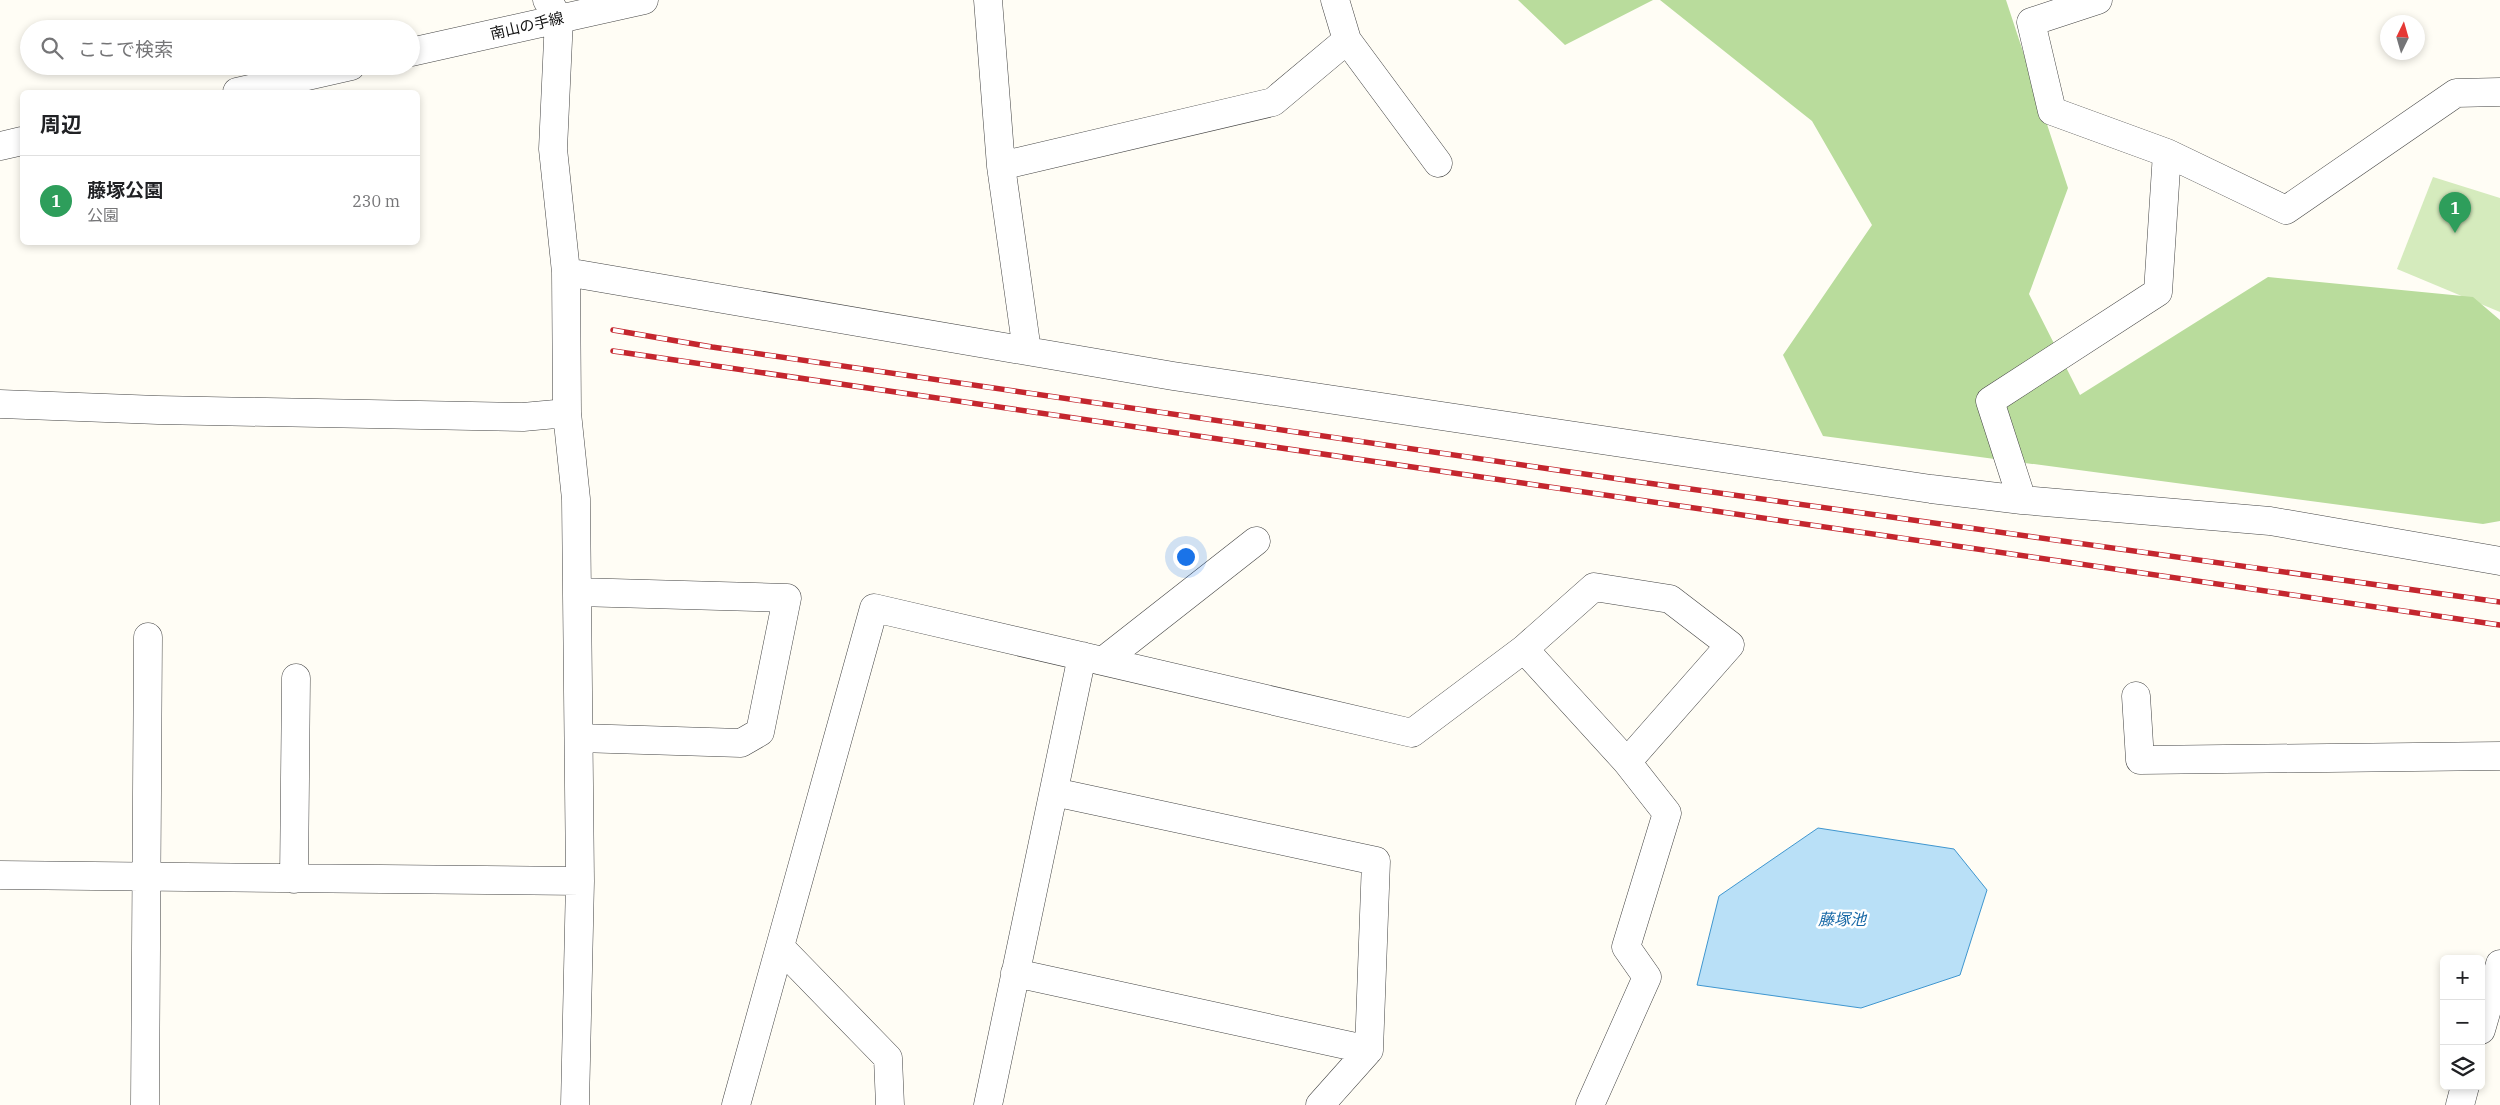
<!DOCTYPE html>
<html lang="ja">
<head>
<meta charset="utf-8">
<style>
  body { margin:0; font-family:"IBM Plex Serif","Noto Sans JP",serif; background:#f6f6f6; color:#202124 }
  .controls { position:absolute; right:15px; bottom:15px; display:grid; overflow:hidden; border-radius:8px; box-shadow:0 2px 8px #0003 }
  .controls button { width:45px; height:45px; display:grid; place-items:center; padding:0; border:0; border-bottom:1px solid #e0e0e0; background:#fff; color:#202124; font:25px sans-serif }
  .compass { position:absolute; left:2380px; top:15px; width:45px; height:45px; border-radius:50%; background:#fff; box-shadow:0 2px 8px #0003; rotate:5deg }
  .you { position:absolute; left:1185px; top:556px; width:18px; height:18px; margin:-12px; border:4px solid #fff; border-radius:50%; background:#1a73e8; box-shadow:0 0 0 8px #1a73e833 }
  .badge { display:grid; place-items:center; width:32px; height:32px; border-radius:50%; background:#b45309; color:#fff; font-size:16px; font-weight:700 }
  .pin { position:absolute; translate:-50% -41px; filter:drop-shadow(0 1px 2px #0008) }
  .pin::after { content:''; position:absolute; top:26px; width:18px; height:15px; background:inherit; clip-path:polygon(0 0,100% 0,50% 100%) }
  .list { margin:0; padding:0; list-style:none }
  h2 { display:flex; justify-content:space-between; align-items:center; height:65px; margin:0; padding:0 20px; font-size:21px }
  h2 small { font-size:16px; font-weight:400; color:#757577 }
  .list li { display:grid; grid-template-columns:32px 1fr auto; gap:15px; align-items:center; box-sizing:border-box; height:90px; padding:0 20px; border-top:1px solid #e0e0e0 }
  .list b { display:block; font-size:19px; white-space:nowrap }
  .list p { margin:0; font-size:16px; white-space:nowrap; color:#757577 }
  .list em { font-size:16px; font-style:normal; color:#757577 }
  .icon { flex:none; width:28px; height:28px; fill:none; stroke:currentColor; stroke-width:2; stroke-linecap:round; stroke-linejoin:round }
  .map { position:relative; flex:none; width:2500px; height:1105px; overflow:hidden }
  .search { position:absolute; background:#fff; box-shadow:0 2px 8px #0003; left:20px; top:20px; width:400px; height:55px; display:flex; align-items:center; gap:12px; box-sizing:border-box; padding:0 18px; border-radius:28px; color:#757577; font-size:19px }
  .panel { position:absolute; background:#fff; box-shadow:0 2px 8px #0003; left:20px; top:90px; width:400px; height:155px; border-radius:8px }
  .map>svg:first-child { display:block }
</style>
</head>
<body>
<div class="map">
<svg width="2500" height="1105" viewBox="0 0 2500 1105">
  <rect width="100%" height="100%" fill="#fffdf5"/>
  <path fill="#d5ebbd" d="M2433,177L2500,198V312L2397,269Z"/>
  <path fill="#b9dc9c" d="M1518,0H1653L1565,45Z
    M1660,0H2006L2068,188L2029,294L2080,395L2268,277L2473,297L2500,320V521L2483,524L1823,436L1783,355L1872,225L1812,121Z"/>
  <path fill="#b9e0f7" stroke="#3f96cf" d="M1818,828L1954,849L1987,890L1960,975L1861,1008L1697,985L1719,896Z"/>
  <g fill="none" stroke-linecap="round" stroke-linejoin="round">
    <defs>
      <path id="minor" d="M547,0L559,18L553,149L566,272L567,413L576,499L580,881L575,1105
        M988,0L1001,166L1027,351
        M2098,0L2031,22L2052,111L2167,153
        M1347,40L1438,163
        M411,52L644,0
        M237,92L351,66
        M0,146L22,141
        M1001,166L1273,102L1347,40L1335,0
        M566,272L1173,376L1931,489L2022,500L2270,521L2500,561
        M0,404L158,410L523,417L567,413
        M2022,500L1990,401L2158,292L2167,153L2286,210L2456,93L2500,92
        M577,592L787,598L760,732L741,743L579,738
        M1524,649L1594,587L1670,599L1730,645L1627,762
        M1103,661L1256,541
        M2136,696L2140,760L2500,756
        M0,875L580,881
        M294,879L296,678
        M781,948L888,1058L890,1105
        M1015,973L1369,1050L1376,861L1054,792
        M2481,1030L2500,964
        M145,1105L148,637
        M736,1105L874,608L1412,733L1524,649L1627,762L1667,813L1626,947L1647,977L1590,1105
        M988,1105L1082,656
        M1320,1105L1369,1050
        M2460,1105L2465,1086"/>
    </defs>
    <use href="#minor" stroke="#444" stroke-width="29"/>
    <use href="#minor" stroke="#fff" stroke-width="28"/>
    <defs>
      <path id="rail" d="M613,330L712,347L1619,479L2500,602
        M613,351L2500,625"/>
    </defs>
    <use href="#rail" stroke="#c4262e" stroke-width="5.5"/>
    <use href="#rail" stroke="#fff" stroke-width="4" stroke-dasharray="11" stroke-linecap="butt"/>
  </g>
  <g text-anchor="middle" stroke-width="5" stroke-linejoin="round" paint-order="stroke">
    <g font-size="15" fill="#111" stroke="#fff">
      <text transform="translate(527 26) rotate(-13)" y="5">南山の手線</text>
    </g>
    <g font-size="16" font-style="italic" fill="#1768a6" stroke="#fff">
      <text x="1842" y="925">藤塚池</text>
    </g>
  </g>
</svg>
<div class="controls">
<button>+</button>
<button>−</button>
<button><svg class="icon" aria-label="layers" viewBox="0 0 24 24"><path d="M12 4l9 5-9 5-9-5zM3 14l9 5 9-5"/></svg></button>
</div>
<svg class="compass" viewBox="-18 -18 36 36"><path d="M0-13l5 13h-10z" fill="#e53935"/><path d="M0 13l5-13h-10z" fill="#757577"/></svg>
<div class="you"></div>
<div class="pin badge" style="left:2455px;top:233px;background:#2e9e5b">1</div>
<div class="search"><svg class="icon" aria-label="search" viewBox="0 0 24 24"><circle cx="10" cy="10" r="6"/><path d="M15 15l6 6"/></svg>ここで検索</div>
<section class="panel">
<h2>周辺<small></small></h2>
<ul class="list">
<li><span class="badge" style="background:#2e9e5b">1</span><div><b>藤塚公園</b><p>公園</p></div><em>230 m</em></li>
</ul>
</section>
</div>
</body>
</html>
